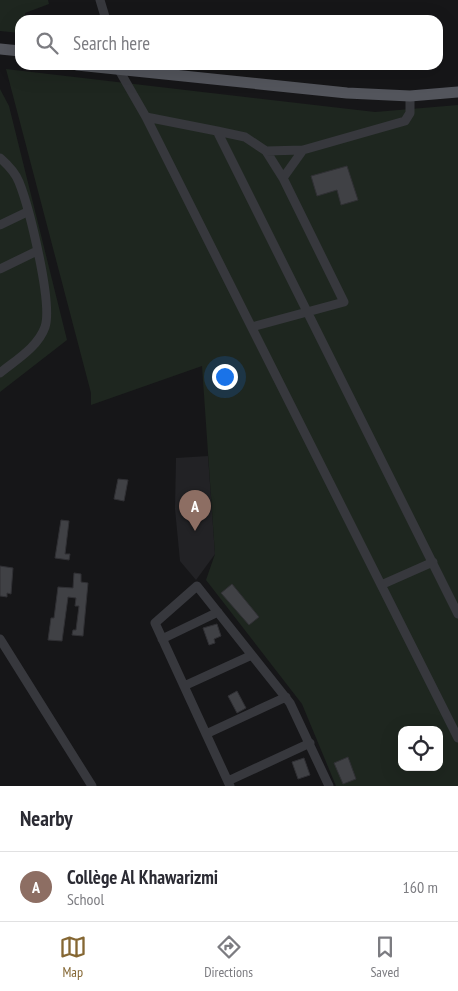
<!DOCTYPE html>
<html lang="en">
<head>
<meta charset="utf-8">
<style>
  body { margin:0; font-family:"PT Sans Narrow",sans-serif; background:#f2f2f3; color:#2b2b33 }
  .controls { position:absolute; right:15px; bottom:15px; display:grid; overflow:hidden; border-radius:10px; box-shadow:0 5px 20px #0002 }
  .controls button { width:45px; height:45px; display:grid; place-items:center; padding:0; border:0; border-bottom:1px solid #e1e1e2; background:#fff; color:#2b2b33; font:25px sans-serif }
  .you { position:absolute; left:224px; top:376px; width:18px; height:18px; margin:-12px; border:4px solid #fff; border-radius:50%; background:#1a73e8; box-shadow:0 0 0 8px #1a73e833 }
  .badge { display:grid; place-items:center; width:32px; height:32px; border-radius:50%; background:#856733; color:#fff; font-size:16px; font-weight:700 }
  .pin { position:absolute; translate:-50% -41px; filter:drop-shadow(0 1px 2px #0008) }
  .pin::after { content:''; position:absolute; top:26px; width:18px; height:15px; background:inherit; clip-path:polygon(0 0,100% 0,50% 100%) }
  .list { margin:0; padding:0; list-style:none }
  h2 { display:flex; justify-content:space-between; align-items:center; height:65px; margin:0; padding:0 20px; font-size:21px }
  h2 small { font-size:16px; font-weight:400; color:#7c7c81 }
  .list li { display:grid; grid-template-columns:32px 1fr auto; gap:15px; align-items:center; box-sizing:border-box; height:70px; padding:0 20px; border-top:1px solid #e1e1e2 }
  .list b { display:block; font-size:19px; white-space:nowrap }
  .list p { margin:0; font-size:16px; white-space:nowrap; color:#7c7c81 }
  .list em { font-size:16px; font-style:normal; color:#7c7c81 }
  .icon { flex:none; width:28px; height:28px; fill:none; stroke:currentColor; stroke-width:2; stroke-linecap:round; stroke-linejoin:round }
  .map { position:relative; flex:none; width:458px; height:786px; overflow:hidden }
  .search { position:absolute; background:#fff; box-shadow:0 5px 20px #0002; left:15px; right:15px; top:15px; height:55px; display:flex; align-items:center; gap:12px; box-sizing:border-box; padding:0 18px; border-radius:15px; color:#7c7c81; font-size:19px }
  .sheet { height:135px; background:#fff }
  nav { display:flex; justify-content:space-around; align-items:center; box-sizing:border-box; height:70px; border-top:1px solid #e1e1e2; background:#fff; font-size:14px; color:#7c7c81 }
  nav a { display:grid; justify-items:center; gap:2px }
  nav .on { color:#856733 }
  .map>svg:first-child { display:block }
</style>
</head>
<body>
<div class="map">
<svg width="458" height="786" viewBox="0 0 458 786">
  <rect width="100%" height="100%" fill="#161618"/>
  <path fill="#222225" d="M208,456L215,554L196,580L180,561L175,509L176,458Z"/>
  <path fill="#1e261f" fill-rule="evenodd" d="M0,0H48L49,4L25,13V19L27,20H20V33L0,31Z
    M6,69L375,112L458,105V786H336L302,704L206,580L215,554L202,366L91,405V393ZM402,730H439V767H402Z
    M0,89L9,106L67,340L0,392Z"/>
  <path fill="#404145" stroke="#303034" d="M347,166L358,200L341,205L337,190L317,196L311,176Z
    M118,479L128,480L124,501L114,499Z
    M61,520L69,521L65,554H70L69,560L55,558Z
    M0,566L13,568L11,594L7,593V597L0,596Z
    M74,573L81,574V582L88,583L83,636L72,635L73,630H76L79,606H75L76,598L68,597L62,641L48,640L51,618H54L58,587L73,588Z
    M232,584L259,617L249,625L221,593Z
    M217,624L221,636L214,639L215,643L209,645L203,628Z
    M237,691L246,708L237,713L228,696Z
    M348,757L356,779L343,784L334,763Z
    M304,758L310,775L298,779L292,762Z"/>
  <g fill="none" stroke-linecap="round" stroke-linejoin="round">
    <path stroke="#37383d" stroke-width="9" d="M100,0L106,20
      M119,70L146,117L458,738
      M146,117L217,131L458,614
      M217,131L245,137L266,151L283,178L344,302L252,327
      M266,151L303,150L405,121L410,113V96
      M0,158C8,165 15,172 19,182C29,207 53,303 45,327C38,347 16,360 0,373
      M283,178L303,150
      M0,225L27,212
      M0,269L37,251
      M381,585L433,562
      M0,639L92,786
      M162,639L218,612
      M184,686L252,655
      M206,734L286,697
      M228,781L310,743
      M230,786L155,623L197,586L290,703L329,786"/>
    <path stroke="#53555c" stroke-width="11" d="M0,49L20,51
      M77,65L347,93L410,96L458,92"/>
  </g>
</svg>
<div class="controls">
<button><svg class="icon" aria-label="locate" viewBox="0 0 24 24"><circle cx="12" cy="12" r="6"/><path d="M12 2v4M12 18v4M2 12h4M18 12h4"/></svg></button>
</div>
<div class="you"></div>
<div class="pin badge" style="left:195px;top:531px;background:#8d6e63">A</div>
<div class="search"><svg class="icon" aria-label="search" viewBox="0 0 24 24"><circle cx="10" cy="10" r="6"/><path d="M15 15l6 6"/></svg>Search here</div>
</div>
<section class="sheet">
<h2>Nearby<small></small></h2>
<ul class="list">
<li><span class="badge" style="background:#8d6e63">A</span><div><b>Collège Al Khawarizmi</b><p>School</p></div><em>160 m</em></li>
</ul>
</section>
<nav>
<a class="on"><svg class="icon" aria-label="map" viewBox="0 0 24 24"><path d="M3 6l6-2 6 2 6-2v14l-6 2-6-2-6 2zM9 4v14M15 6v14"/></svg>Map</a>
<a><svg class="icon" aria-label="directions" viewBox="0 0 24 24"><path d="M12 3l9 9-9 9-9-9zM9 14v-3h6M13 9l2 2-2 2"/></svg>Directions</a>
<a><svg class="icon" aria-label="saved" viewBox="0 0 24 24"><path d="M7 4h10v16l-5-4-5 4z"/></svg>Saved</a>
</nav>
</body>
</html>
